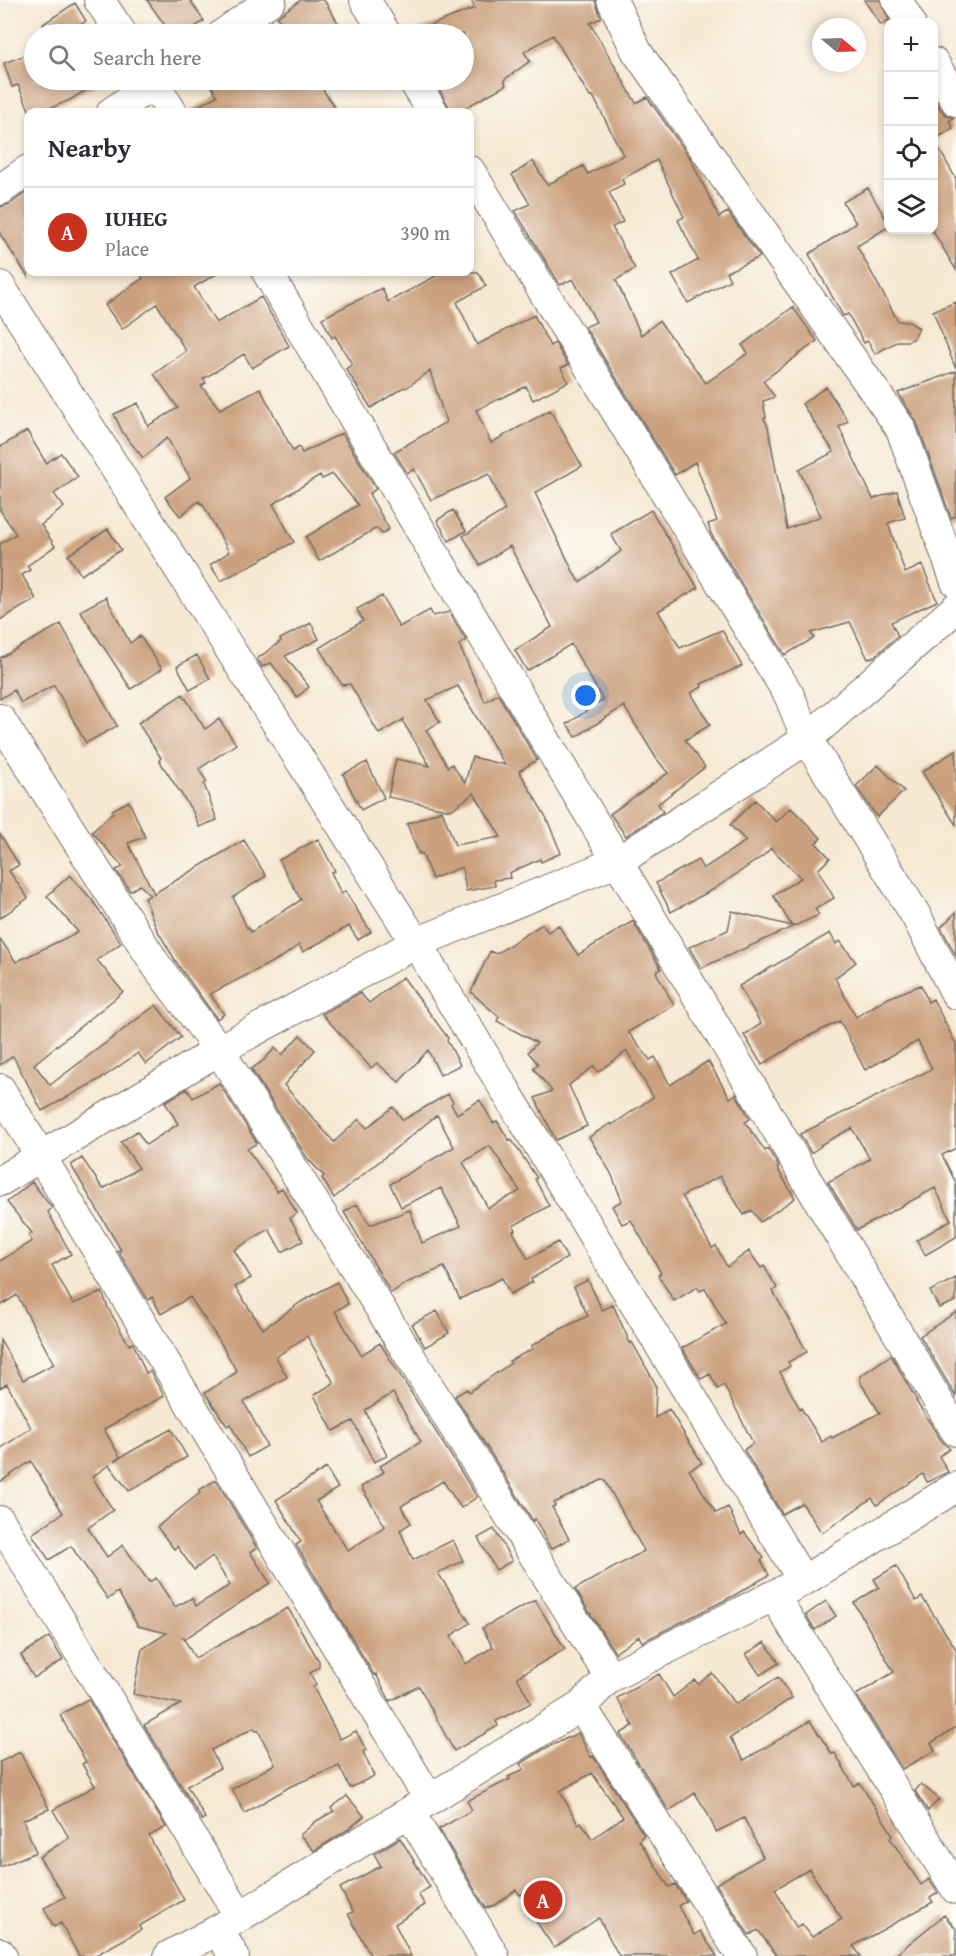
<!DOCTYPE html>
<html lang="en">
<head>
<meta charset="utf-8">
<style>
  body { margin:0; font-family:"Gentium Book Plus",serif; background:#f2f2f3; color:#2b2b33 }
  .controls { position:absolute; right:18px; top:18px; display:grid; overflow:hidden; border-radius:12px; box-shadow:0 3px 9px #0003 }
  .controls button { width:54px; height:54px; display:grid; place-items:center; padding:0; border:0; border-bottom:2px solid #e1e1e2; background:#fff; color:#2b2b33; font:30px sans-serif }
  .compass { position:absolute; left:812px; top:18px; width:54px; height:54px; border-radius:50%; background:#fff; box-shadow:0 3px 9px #0003; rotate:109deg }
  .you { position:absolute; left:586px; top:696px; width:21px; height:21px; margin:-15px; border:4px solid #fff; border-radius:50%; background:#1a73e8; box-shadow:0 0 0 9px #1a73e833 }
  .badge { display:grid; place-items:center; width:39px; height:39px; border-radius:50%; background:#c8321e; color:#fff; font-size:20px; font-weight:700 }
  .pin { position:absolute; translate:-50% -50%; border:3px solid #fff; box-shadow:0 2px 6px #0006 }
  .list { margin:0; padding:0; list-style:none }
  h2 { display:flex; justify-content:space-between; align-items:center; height:78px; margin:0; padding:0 24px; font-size:26px }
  h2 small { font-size:20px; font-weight:400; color:#7c7c81 }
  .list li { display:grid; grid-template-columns:39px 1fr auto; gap:18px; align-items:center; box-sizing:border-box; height:90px; padding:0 24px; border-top:2px solid #e1e1e2 }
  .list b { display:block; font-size:22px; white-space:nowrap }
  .list p { margin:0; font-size:20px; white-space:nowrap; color:#7c7c81 }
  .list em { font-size:20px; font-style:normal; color:#7c7c81 }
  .icon { flex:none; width:33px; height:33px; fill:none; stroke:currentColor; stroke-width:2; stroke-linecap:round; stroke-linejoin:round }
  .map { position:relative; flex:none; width:956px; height:1956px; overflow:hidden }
  .search { position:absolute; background:#fff; box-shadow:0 3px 9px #0003; left:24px; top:24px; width:450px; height:66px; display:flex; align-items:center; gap:15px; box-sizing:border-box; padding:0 21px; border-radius:33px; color:#7c7c81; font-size:22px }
  .panel { position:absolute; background:#fff; box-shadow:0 3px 9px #0003; left:24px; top:108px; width:450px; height:168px; border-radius:12px }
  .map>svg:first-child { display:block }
</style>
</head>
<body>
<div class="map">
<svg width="956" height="1956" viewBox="0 0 956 1956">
  <rect width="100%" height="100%" fill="#fdfcf7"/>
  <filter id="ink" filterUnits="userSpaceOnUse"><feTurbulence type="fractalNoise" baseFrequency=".0167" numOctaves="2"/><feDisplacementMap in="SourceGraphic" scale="12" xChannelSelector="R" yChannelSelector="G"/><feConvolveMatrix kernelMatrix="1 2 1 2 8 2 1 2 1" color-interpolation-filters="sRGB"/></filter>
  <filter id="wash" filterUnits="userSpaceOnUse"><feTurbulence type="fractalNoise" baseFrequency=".008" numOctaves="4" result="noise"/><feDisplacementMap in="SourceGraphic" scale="24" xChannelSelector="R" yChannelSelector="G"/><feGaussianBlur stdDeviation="1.35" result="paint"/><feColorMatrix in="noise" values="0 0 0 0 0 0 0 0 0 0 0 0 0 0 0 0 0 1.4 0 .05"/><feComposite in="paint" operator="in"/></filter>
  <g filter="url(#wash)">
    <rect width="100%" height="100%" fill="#f6e8d2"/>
    <g id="blocks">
      <path fill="#cba07e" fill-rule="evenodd" d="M147,0H190L204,21L184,34H171Z
        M301,0H324L345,34H288L277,17Z
        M471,0H595L601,18L590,23L636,103L647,97L690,158L719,217L728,212L760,257L726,272L730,280L688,303L672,275L698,260L678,220L684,217L657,160L622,179L624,184L609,192L623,222L612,227L635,269L616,280L641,335L659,321L706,383L748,353L742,345L793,307L817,341L763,381L775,397L763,401L766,417L764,418L768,427L787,529L821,516L799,470L834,452L802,404L826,387L848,421L839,427L873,499L897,491L905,518L888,523L905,573L922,565L937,601L891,622L898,636L875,656L868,659L850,622L811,633L814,638L785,655L711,534L708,524L717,521L695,462L675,475L585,327L596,322L573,279L560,285L515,211L530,204L512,175L533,161L547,185L583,166L588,174L623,155L593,96L590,97L553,35L524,52L530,61L504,80L506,85L458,112H452L434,80H464V34H411L410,33L475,8Z
        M864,0H880L889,20L881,25Z
        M75,3L86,21L82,24L88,34H49L43,24Z
        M34,52V80H103L70,100L41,112H30L18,85L12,87L4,63Z
        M208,80H308L314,88L319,84L338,112H189V111L217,96Z
        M933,97L941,110L947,116L954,118L949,121L953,128L934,140L956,179V270L933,231Z
        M868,188L888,223V227L857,246L898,321L909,322L919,328L913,339L908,341H898L875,354L868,341L864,343L848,314L843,316L809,254L856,223L843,202Z
        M28,191V277L0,234V207L10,204Z
        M139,272H220L194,287L216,323L261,297L289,346L252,368L244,354L203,379L206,383L201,386L220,409L260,388L293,451L299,447L302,453L342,433L376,489L369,494L389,529L382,534L377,528L319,561L306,537L358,505L333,474L322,479L320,475L273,504L294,542L221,581L210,565L229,552L202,503L201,504L199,501L180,516L165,497L190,478L167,438L143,458L123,433L114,414L138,403L148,426L178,408L154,374L186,351L157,304L122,329L105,305L143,278Z
        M443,272H478L486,286L457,302L477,345L534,315L550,346L555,343L568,365L561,368L568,382L533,400L526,386L476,410L491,443L550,410L582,466L535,493L576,577L580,582L621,551L611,534L651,510L698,588L658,611L680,648L722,630L742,666L701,684L702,687L691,693L710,725L685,740L705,767L658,804L663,812L626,836L610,814L668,773L656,758L624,706L576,737L567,724L603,700L571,644L527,671L515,650L552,627L510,546L480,565L463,536L505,510L489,474L431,500L414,469L407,473L394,452L446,422L430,371L406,388L404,387L371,408L346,369L352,364L335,336L332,338L322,318L382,288L388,302Z
        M956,302V367H955L933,311Z
        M956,371V516L951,518L917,423L898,393Z
        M27,431L46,463L61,453L78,477L54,494L64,507L41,525L55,546L27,566L30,570L22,575L36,599L0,620V544L16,534L0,510V447Z
        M453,510L466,531L449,541L437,520Z
        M108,529L121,550L81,575L68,555Z
        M382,596L399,627L430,610L433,616L449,612L466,640L459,645L485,702L498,694L537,760L519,771L546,817L561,853L541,862L540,859L509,873L510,878L494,880L495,886L466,891L462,867L432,879L422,853L419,854L407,824L442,810L455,845L501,837L474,793L451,810L388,797L396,759L430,766L403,722L404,719L379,734L350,684L342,685L319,648L363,621L357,609ZM458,686L505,765L472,757L465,783L452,764L448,767L426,730L440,722L427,700Z
        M106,597L130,643L140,636L162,669L131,689L80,611Z
        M311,623L319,639L285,656L309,687L297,697L271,663L262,667L257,659L281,641L280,639Z
        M61,624L117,726L86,743L54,685L21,703L14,690L0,699V658Z
        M197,655L210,679L190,690L177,666Z
        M183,694L205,729L219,719L236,744L199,769L207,782L204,784L217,820L199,827L193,812L159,760L161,758L138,723Z
        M956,750V825L922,772Z
        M367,762L384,798L361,810L343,774Z
        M878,765L904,791L877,817L856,786Z
        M755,800L776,822L791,808L821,838L816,843L830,858L818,870L834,898L815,909L819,915L701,968L689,947L728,930L732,911L792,926L773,895L801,878L771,848L763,856L714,889L671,912L656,883L698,860L703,869L746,841L730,825Z
        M129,801L145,837L128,843L154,893L153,894L244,840L266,876L233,897L247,928L248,927L251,932L301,900L279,860L318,839L335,871L331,872L341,894L345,891L371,932L358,940L349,926L303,952L299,945L282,957L210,994L224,1014L217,1019L178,965L156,928L145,898L150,895L140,885L130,891L116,870L123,867L92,832L113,812L112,810Z
        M0,834L19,865L9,871L28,898L0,918Z
        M70,875L93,901L121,943L97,960L123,992L34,1064L50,1085L156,1005L181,1037L146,1064L138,1053L102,1078L42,1111L13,1056L0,1065V939L16,962L78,932L47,896Z
        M956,912V956L941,927Z
        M633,921L661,969L656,972L674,1005L628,1032L650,1060L655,1057L670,1085L708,1061L730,1098L736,1094L750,1119L745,1122L765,1151L768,1149L779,1167L777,1168L795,1198L760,1222L752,1210L744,1215L720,1176L682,1196L712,1248L716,1246L727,1267L749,1251L761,1268L764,1266L777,1288L773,1291L807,1352L788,1362L790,1366L780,1372L800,1409L801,1408L822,1442L831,1436L832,1438L880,1413L860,1382V1376L891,1355L917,1401H916L941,1440L950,1449L939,1456L948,1472L927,1482L923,1474L877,1505L872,1498L822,1533L802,1503L782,1514L744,1450L753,1443L724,1385L718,1389L710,1374L701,1379L682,1348L726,1324L705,1288L700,1291L697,1287L674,1301L658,1275L661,1273L631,1220L622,1224L612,1206L622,1201L611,1173L589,1137L611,1123L612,1125L653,1097L627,1051L598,1072L594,1066L569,1085L587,1126L556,1140L535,1098L552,1091L533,1068L538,1064L528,1052L537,1043L497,1021L499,1017L471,992L490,951L496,954L542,924L548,932L558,925L578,955Z
        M830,933L836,944L840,941L856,962L835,978L856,1017L888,998L921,985L928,1002L933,999L956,1044V1148L942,1155L956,1183V1237L925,1255L917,1240L951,1220L935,1188L857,1230L828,1182L870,1159L852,1128L820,1145L821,1146L811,1153L800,1134L932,1069L918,1041L865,1070L840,1021L807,1037L762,1065L744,1035L761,1024L739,986Z
        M403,977L448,1038L447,1040L460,1065L440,1075L428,1050L399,1082L377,1063L371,1068L322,1014L360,993L369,1003Z
        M300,1035L315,1050L284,1085L334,1142L359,1119L367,1128L393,1107L403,1120L448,1094L453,1102L451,1104L457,1114L480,1100L493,1123L497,1121L509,1140L511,1139L537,1178L535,1179L549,1206L513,1226L515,1230L513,1231L528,1259L558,1242L567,1258L531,1279L533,1282L510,1294L502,1278L460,1299L444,1267L406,1283L391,1293L344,1212L357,1204L370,1225L410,1210L422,1243L461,1226L441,1188L401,1207L390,1184L454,1147L437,1115L334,1198L322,1178L324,1176L307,1158L251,1069L263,1061L275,1048L282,1055ZM490,1146L520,1191L488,1208L463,1162Z
        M219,1083L257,1143L247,1149L277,1191L282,1188L297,1213L290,1218L303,1241L282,1252L269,1229L234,1250L251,1278L235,1287L263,1329L301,1302L337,1282L348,1304L335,1311L361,1355L380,1343L477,1497L461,1508L443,1481L401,1506L411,1523L400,1530L413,1560L453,1540L463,1561L438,1573L470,1623L451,1636L466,1664L493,1647L482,1628L535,1600L565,1649L517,1677L531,1703L496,1721L498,1726L454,1751L419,1686L390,1701L376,1674L374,1675L296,1545L301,1542L276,1500L326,1468L338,1488L316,1501L348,1551L385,1526L361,1487L384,1472L380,1466L421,1442L393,1393L365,1410L387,1456L374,1462L353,1421L333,1431L314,1395L334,1383L307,1336L276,1357L287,1377L244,1402L267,1446L248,1457L230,1424L227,1426L205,1393L237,1372L220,1342L190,1297L161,1314L152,1297L148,1300L118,1251L121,1250L71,1165L82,1158L103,1189L139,1168L121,1142L137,1131L146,1145L178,1124L165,1102L187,1089L193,1098Z
        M32,1182L52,1208L48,1212L71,1254L52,1265L73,1304L102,1292L108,1308L129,1345L133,1343L146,1373L150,1371L164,1396L104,1429L120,1457L114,1461L171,1429L187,1457L129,1491L109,1465L92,1477L113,1510L88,1528L107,1557L123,1545L149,1582L156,1578L175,1607L192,1598L196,1606L230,1585L212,1556L194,1570L177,1546L174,1549L157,1527L200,1493L199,1490L216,1480L257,1548L250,1552L270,1583L186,1638L183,1637L195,1658L288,1608L319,1661V1667L310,1673L316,1685L313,1687L340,1739L356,1731L366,1750L363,1752L374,1776L350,1788L339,1766L291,1786L245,1813L232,1789L275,1764L258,1730L256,1731L254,1728L211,1750L220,1768L187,1786L205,1818L202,1820L144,1725L181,1704L133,1694L142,1649L167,1633L138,1626L118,1592L108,1599L71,1546L49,1560L32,1534L63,1513L31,1461L0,1482V1449L31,1428L7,1384L0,1388V1340L23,1380L54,1364L17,1295L0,1306V1261L32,1241L28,1235L32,1233L7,1202Z
        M956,1278V1301L939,1308L930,1291Z
        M588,1280L602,1310L613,1305L630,1343L632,1342L656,1385L655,1418L669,1409L702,1463L689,1470L716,1513L728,1507L741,1535L744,1532L764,1558L761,1560L769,1575L733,1596L642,1642L639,1636L615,1653L575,1589L644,1551L604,1479L554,1503L555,1506L552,1507L569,1539L551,1549L535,1519L533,1521L455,1396L467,1389L469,1392L511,1363L509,1361L533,1349L531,1346L557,1331L588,1316L574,1287Z
        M437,1311L449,1333L425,1347L412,1324Z
        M956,1312V1397L920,1336Z
        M494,1529L512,1561L496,1570L478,1538Z
        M896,1566L916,1601L922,1597L956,1649V1727L931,1743L935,1751L902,1769L856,1695L894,1672L854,1603L879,1587L874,1579Z
        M826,1601L836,1616L815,1630L806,1615Z
        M49,1637L63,1660L34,1678L21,1655Z
        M765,1642L779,1663L760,1675L746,1654Z
        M712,1673L736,1704L778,1677L792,1698L730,1738L744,1760L810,1721L832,1754L835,1753L854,1786L860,1783L893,1835L890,1838L921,1885L929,1879L938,1893L930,1898L933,1902L853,1946L861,1956H777L758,1930L749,1935L716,1884L763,1857L744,1818L716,1832L707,1812L695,1793L669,1811L620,1734L633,1726L617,1698L659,1674L673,1697L695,1680L698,1684ZM809,1869L842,1919L812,1937L802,1924L796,1927L775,1889Z
        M88,1699L166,1827L149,1836L184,1900L139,1926L141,1930L94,1956H79L61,1923L54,1927L44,1908L65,1897L39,1857L69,1838L53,1810L95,1786L82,1764L86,1762L60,1715Z
        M578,1733L591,1757L593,1756L644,1835L639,1840L669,1887L675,1884L686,1901L678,1906L694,1935L700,1931L717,1956H619L599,1918L554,1948L532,1915L537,1912L528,1892L520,1895L516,1890L495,1905L486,1908L479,1897L439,1829L472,1810L467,1801L510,1779L508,1777L524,1769L520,1764L544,1749ZM592,1773L623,1817L592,1839L581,1822L578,1824L560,1791Z
        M20,1752L49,1809L23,1820L36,1852L0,1867V1762Z
        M921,1784L939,1799L928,1811L915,1791Z
        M347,1796L364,1816L349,1829L314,1851L300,1835L313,1824V1823L334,1811L331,1808Z
        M400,1838L430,1887L418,1894L425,1905L395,1924L411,1956H371L348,1914L353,1912L340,1888L381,1866L374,1854Z
        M944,1915L956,1929V1956H894Z"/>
    </g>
  </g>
  <g filter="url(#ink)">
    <use href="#blocks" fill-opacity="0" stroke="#726d65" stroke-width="1.5"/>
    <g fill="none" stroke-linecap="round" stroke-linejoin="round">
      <defs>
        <path id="minor" d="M99,0L122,34
          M365,0L386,34
          M612,0L637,52L901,429L956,582
          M897,0L910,22
          M223,34L271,0
          M934,63L956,101
          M152,80L172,112
          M413,80L433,112
          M112,112L159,80
          M470,171L789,695L807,739L915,914L956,994
          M0,190L28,170
          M267,272L956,1431
          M0,286L416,943L803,1581
          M0,719L156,965L219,1050L610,1677
          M0,1089L429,1799
          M0,1181L219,1050L416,943L619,861L807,739L956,608
          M0,1521L239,1915
          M774,1596L956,1889
          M581,1706L742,1956
          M410,1813L494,1956
          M218,1930L234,1956
          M0,1953L2,1956
          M169,1956L218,1930L581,1706L610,1677L803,1581L956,1487"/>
      </defs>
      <use href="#minor" stroke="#726d65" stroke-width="32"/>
      <use href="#minor" stroke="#fff" stroke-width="30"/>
    </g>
  </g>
</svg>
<div class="controls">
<button>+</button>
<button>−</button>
<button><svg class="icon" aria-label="locate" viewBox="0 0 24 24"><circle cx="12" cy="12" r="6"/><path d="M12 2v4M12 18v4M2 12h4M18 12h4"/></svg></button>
<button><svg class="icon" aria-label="layers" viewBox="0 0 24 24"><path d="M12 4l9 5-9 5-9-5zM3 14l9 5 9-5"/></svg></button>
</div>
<svg class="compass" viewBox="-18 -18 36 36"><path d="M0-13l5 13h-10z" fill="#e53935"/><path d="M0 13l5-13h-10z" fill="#7c7c81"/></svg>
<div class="you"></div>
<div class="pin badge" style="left:543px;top:1900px">A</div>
<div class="search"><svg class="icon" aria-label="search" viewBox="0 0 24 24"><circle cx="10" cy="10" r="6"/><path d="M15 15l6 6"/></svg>Search here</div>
<section class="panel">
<h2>Nearby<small></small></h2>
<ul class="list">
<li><span class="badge">A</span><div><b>IUHEG</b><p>Place</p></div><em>390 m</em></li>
</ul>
</section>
</div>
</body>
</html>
